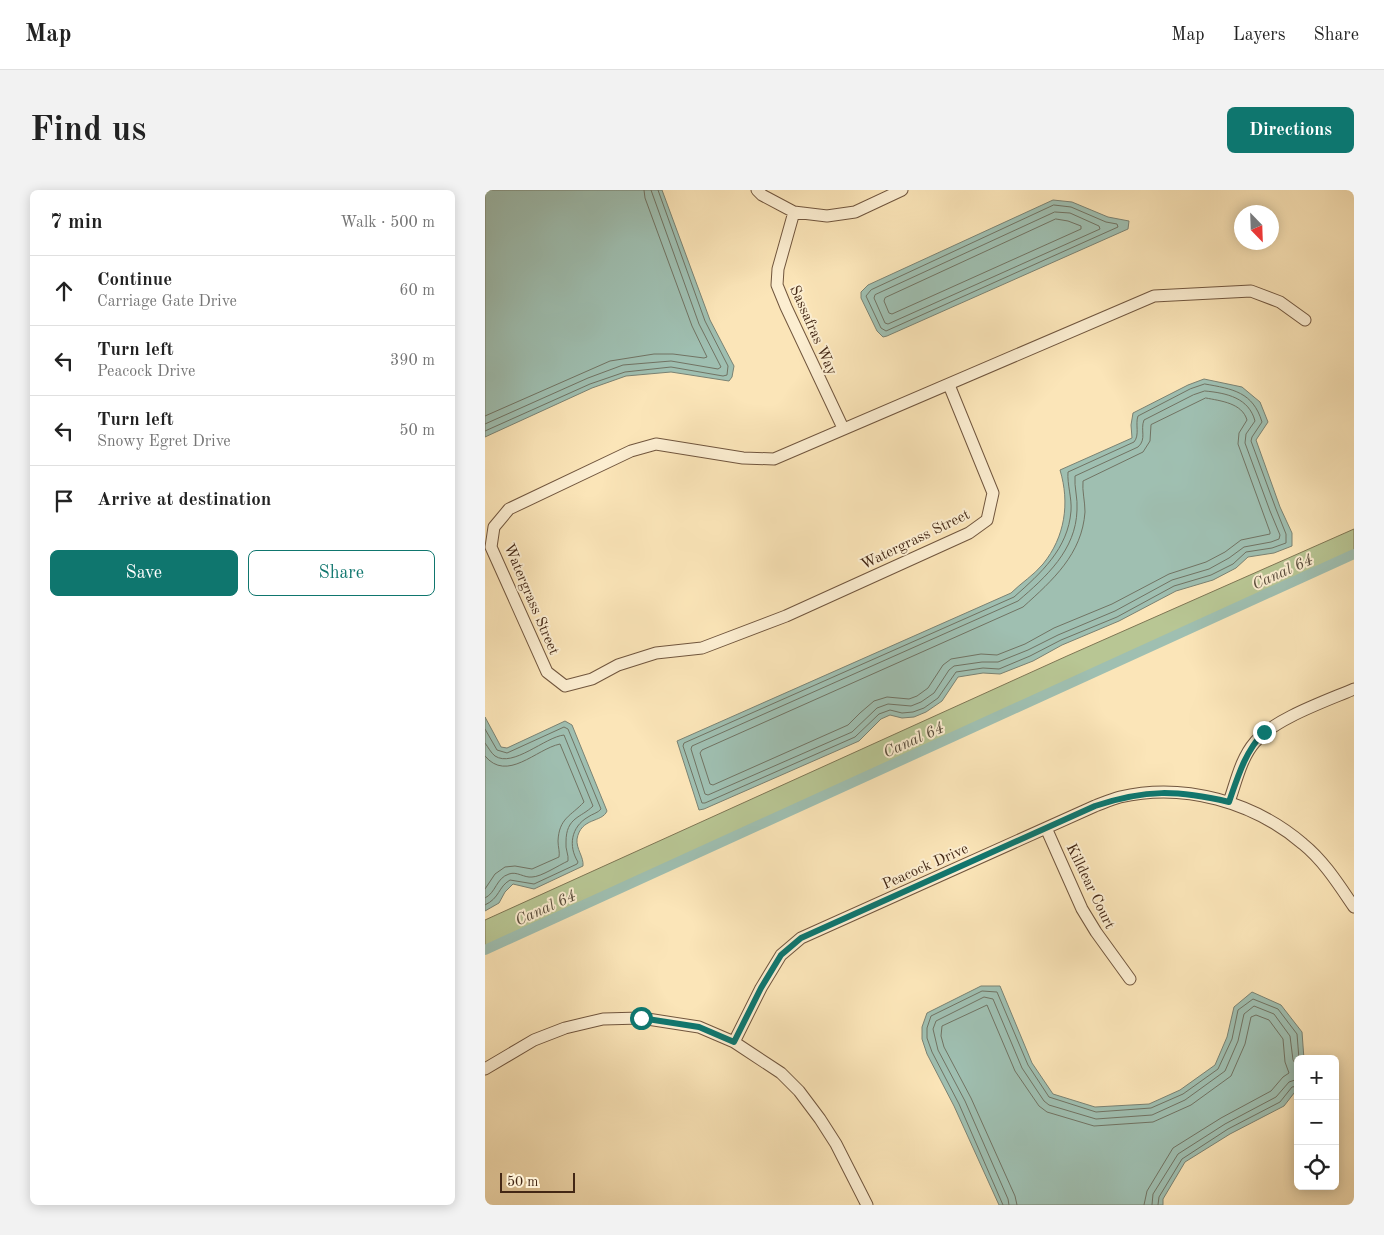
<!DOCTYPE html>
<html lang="en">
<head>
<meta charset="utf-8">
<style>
  body { margin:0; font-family:"Old Standard TT",serif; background:#f2f2f2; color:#222 }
  .controls { position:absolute; right:15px; bottom:15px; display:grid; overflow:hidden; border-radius:8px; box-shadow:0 2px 12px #0003 }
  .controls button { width:45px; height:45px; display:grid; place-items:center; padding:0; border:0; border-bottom:1px solid #e0e0e0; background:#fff; color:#222; font:25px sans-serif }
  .compass { position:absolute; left:749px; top:15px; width:45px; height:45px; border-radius:50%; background:#fff; box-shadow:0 2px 12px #0003; rotate:157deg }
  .scale { position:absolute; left:15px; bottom:12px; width:75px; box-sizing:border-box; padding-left:5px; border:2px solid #432715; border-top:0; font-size:14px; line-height:18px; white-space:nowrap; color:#432715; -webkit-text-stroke:4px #fceed1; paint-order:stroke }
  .stop { position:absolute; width:15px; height:15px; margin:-11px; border:4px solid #0f766e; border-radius:50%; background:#fff }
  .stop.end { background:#0f766e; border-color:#fff; box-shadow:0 1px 5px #0008 }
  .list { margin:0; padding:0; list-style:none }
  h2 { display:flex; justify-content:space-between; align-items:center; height:65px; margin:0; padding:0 20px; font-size:21px }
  h2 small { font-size:16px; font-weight:400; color:#767676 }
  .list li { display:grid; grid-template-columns:32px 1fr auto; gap:15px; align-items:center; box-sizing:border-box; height:70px; padding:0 20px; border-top:1px solid #e0e0e0 }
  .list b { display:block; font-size:19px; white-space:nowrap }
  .list p { margin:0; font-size:16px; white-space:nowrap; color:#767676 }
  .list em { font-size:16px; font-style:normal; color:#767676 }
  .actions { display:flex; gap:10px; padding:15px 20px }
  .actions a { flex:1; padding:11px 0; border:1px solid #0f766e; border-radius:8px; text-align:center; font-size:18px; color:#0f766e }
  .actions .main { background:#0f766e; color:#fff }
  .icon { flex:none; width:28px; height:28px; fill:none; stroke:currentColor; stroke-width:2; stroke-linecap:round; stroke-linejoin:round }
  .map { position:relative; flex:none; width:869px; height:1015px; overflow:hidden; border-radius:8px }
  header { display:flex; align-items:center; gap:30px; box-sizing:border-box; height:70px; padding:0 25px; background:#fff; border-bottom:1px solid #e0e0e0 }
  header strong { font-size:24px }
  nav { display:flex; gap:28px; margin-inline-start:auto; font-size:18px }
  .intro { display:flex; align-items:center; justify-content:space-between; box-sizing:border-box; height:120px; padding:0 30px }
  h1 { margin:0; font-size:35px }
  .button { padding:12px 22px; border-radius:8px; background:#0f766e; color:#fff; font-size:18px; font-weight:700 }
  main { display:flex; gap:30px; padding:0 30px }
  aside { flex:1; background:#fff; border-radius:8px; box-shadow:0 2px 12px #0003 }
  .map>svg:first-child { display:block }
</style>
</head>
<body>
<header>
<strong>Map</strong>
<nav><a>Map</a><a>Layers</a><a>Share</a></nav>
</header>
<div class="intro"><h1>Find us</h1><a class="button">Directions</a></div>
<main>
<aside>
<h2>7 min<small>Walk · 500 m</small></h2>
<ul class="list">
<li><svg class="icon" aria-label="ahead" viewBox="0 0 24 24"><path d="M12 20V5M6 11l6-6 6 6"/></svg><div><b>Continue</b><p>Carriage Gate Drive</p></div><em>60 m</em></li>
<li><svg class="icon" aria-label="left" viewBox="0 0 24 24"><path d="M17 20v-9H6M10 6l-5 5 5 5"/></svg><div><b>Turn left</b><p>Peacock Drive</p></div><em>390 m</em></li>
<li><svg class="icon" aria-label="left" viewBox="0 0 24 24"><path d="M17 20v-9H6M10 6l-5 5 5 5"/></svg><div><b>Turn left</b><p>Snowy Egret Drive</p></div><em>50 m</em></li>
<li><svg class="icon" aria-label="arrive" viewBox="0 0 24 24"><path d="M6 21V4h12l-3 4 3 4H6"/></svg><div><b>Arrive at destination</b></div></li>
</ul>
<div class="actions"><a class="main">Save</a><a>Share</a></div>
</aside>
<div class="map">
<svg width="869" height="1015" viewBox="0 0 869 1015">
  <rect width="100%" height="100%" fill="#fbe5b8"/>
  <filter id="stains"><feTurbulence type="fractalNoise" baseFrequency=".004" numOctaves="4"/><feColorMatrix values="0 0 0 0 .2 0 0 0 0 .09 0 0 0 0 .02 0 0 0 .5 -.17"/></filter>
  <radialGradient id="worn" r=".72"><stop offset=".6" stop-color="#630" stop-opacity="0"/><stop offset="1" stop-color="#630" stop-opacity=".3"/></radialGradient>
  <path fill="#b8c694" stroke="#7e7654" d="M869,339V362L0,761V730L582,466Z"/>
  <path fill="#9fbfb1" stroke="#7a8273" d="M0,0H177L225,130L249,176L247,187L244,191L186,182L141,186L107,198L0,247Z
    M568,10L587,12L623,27L644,31L643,39L402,146L398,147L392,141L376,108V102L383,95Z
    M719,189L757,197L775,212L783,232L771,250L795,317L807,343V356L789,363L763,367L751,378L728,390L691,401L634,431L577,455L548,471L515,484L498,483L473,487L457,511L441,522L429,527L417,528L405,525L396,529L374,551L219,619L214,620L192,551L526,403C536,393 549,385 558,374C580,347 585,313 575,280L647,248L646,235L648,223L703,195Z
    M0,527L14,553L16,557L22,558L80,531L87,535L122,621C117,633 96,627 92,649C91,659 99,667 98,676L49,699L28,694L20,702L14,713L0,721Z
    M496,796H515L547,873L568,904L610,917L664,914L695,900L730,875L742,847L749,817L767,802L796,815L817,842L819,869H813V898L799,916L745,944L700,972L678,1009V1015H514L469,916L442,864L437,849V837L442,823Z"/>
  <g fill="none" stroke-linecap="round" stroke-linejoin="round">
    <path stroke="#717363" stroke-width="1" d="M569,15L586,17L621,32L632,34L633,37L401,141L396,138L381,106L386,100Z
      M570,22L585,23L614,36L615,39L403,134L400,133L389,108L390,105Z
      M571,29L583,31L596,36V39L407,124L404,123L399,111L400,108Z
      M720,194C748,199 768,202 777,232L767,247L766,251L791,319L801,344V353L787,358L761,362L748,374L726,385L689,396L632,427L576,450L545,466L514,479L498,478L471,482L453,508L439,518L428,522L417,523L405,520L394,524L370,547L220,613H217L198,556L199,553L529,407C556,383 583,359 586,321C587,308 582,294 583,282L649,252C655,245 650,234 653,226L705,199Z
      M720,201C742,203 764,208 770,231L761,244L760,253L785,321L795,345L794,349L786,352L759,357L744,368L724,379L687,390L630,421L573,445L543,460L513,472H497L469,476L464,480L449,503L436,512L426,516L403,514L392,518L367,542L223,605L220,604L206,559L207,556L533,411C561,387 591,360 592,320C593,309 589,297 590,286L653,257C662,249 655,240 659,230L708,205Z
      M721,208C736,211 757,213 762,230L754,243L753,254L785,342V344L756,350L740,362L721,372L684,384L627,414L569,438L540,454L512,465L496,464L466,469L458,475L443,498L432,506L424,509L402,507L389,511L375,523L363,535L228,595L225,594L215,563L217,560L538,417C568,390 597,364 600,322C600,311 597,301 598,291L658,262L665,251L666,235Z
      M0,226L125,171L169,164H188L219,168L222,167L207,136L160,8L159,0
      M0,234L103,188L138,175L186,171L233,179L236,177L214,134L166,0
      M0,241L105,194L140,182L186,177L238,186L242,185L243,176L220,131L173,0
      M0,539L12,560L22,563L79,537L83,539L116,619C113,623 107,624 103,627C86,637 83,656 93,672L92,674L49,694L25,690C13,697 15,708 0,715
      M0,553C3,557 6,563 10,566C28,578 60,547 79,545L108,616C96,628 81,627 81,652C80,659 84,665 83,671C74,675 56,687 47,687C39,688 32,681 24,684C11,688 11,703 0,708
      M0,566C22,593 51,559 75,554L99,612C86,626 74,628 73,651C73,657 75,662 74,667L47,679L30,676L20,677L10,684L0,699
      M518,1015L474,914L447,862L442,848V838L446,826L497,801L512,802L543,875L564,907L611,922L666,918L698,904L733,879L747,849L753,820L768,809L793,819L812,844L814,869
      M524,1015L523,1009L480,911L453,860L448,839L451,831L499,807L508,809L537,878L559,911L564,915L611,929L667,925L700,910L740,881L753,851L759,824L769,816L789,824L805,846L808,870L813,878
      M532,1015L530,1006L486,908L459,857L456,846L457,836L502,815L530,881L554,916L562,922L609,936L668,932L706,915L746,886L760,854L766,827L771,825L784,830L798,849L800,872L804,883L798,887L786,901L736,928L688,958L662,1001L659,1015
      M667,1015L668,1004L693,964L740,934L791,907L804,892L813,889
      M673,1015L674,1007L697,969L743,939L795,912L807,897L813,896"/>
    <path stroke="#9fbfb1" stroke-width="10" d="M0,760L869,364"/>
    <defs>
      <path id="street" d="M272,0L277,5L309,22L342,26L370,22L417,0
        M309,22L293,79L292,95L301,117L358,238
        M464,195L508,303L502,330L484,343L301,426L217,458L171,463L133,475L107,489L80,496L62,482L6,357L9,337L24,319L146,261L171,254L258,268L289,269L669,106L766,101L795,112L820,130
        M744,612C751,592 756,568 770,552C789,529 841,511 869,499
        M561,638L597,719L611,742L645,789
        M249,852L276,798L296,765L316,748L610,616C618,613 627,609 635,607C699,592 769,612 818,654C839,671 854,695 869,717
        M0,879L49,850L80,838L118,829L156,828L214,837L249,852L296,883L314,901L335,929L351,954L382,1015"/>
    </defs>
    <use href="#street" stroke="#71563e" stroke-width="13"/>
    <use href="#street" stroke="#fceed1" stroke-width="11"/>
  </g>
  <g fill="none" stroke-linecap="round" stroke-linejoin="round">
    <path stroke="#0f766e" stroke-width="6" d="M156,828L214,837L249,852L276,798L296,765L316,748L610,616C661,599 692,600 744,612C753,586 760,562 779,542"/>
  </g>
  <g text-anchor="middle" stroke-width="4" stroke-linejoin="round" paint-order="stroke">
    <g font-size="15" fill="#432715" stroke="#fceed1">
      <text transform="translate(329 140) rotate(66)" y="5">Sassafras Way</text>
      <text transform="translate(430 349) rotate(-26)" y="5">Watergrass Street</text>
      <text transform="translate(47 409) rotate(67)" y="5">Watergrass Street</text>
      <text transform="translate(440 676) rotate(-24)" y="5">Peacock Drive</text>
      <text transform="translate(606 696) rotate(64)" y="5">Killdear Court</text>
    </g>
    <g font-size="16" font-style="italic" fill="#5a4d3c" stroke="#fceed1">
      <text transform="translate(797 381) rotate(-24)" y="6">Canal 64</text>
      <text transform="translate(428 549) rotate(-24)" y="6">Canal 64</text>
      <text transform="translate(60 717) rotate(-24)" y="6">Canal 64</text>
    </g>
  </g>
  <rect width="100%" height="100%" filter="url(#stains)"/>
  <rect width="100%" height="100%" fill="url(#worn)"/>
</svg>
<div class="controls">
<button>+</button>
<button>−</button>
<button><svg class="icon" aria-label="locate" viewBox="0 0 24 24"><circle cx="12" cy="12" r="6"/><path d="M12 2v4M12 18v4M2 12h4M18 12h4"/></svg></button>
</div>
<svg class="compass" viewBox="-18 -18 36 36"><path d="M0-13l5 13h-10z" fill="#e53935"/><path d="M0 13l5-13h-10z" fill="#767676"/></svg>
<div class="scale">50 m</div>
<div class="stop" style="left:156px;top:828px"></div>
<div class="stop end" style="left:779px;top:542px"></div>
</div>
</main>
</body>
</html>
